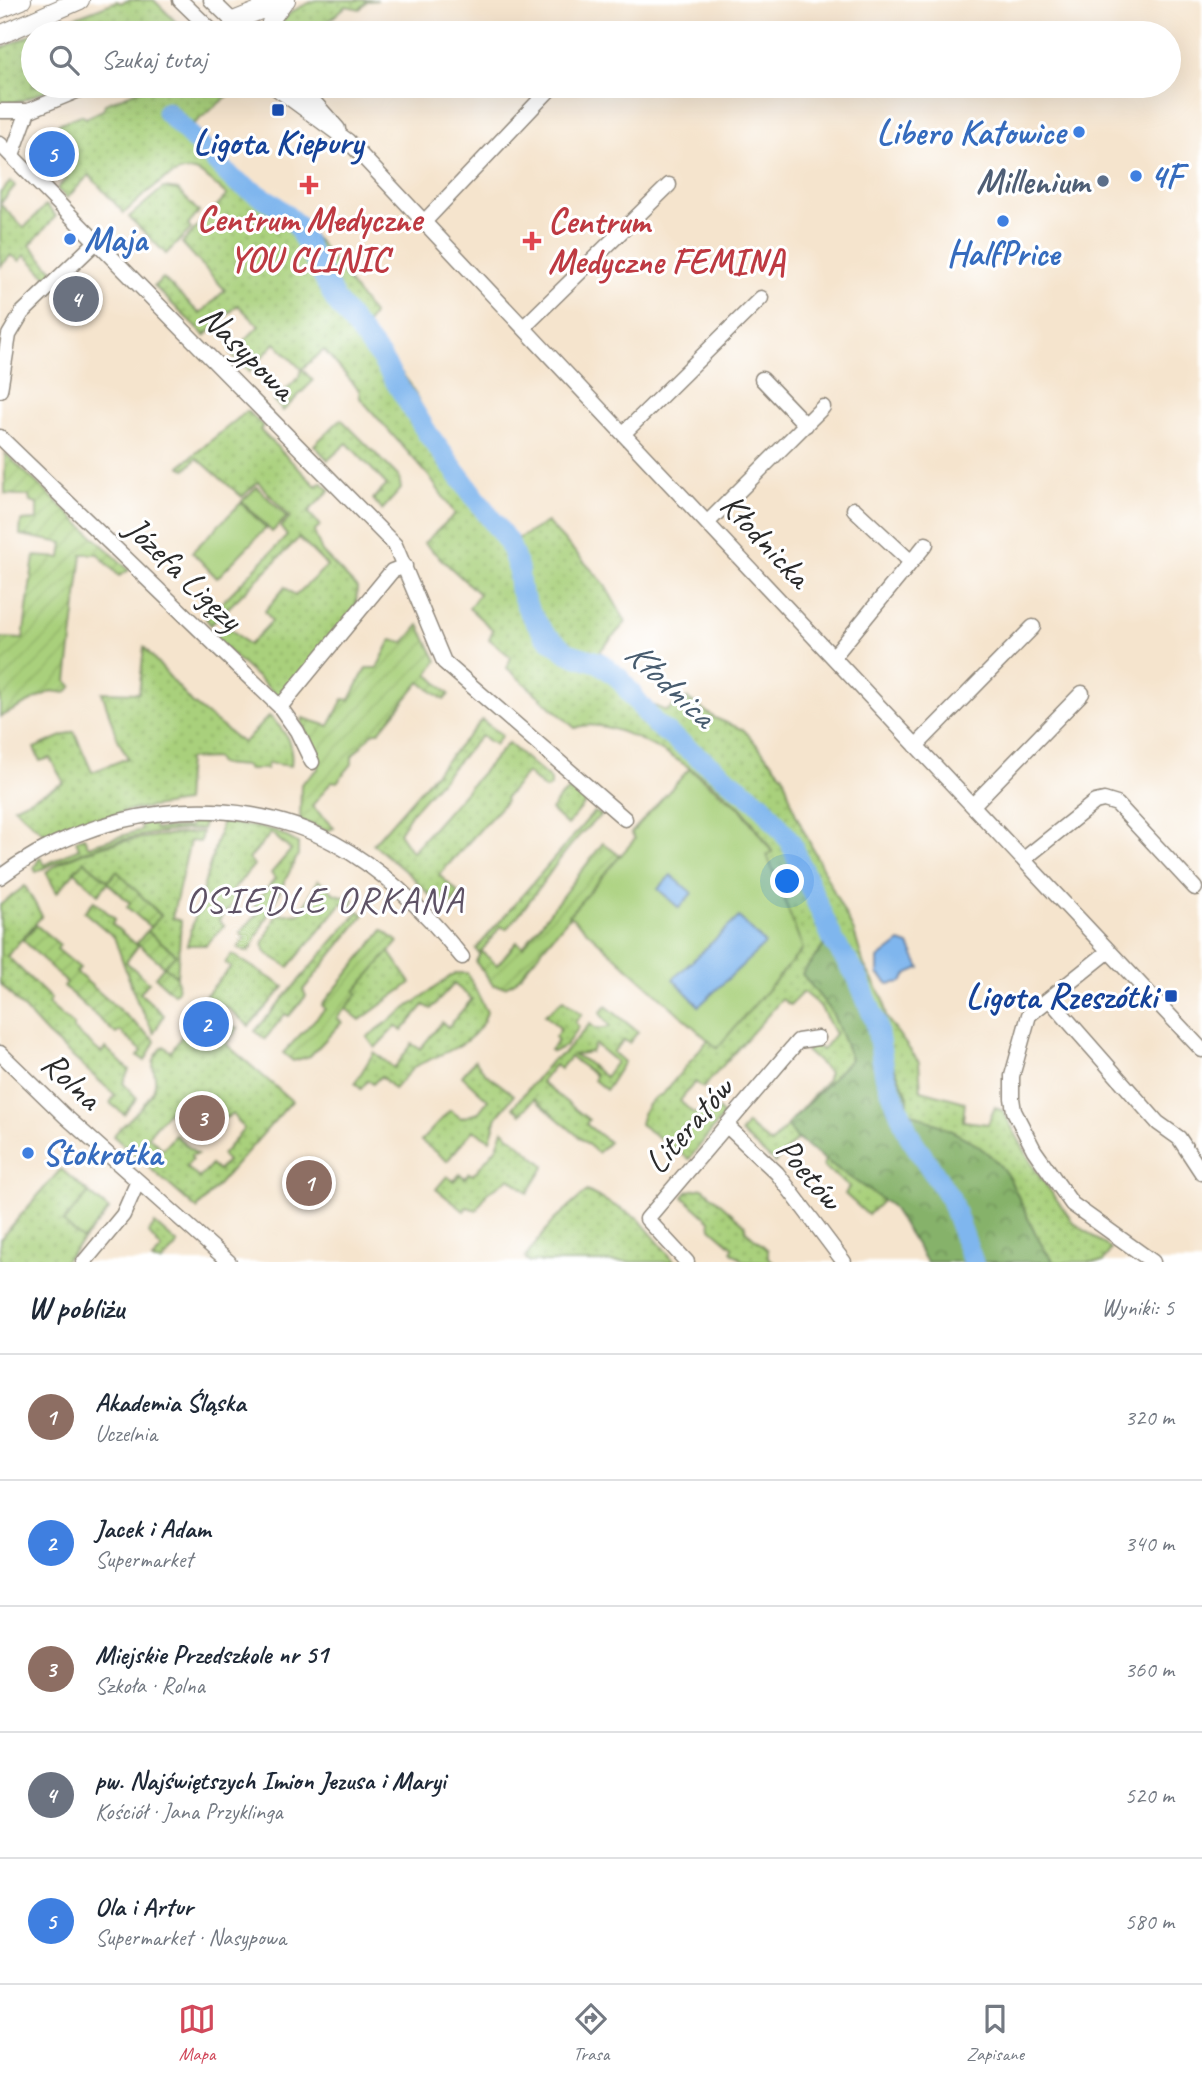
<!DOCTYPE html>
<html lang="pl">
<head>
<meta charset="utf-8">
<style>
  body { margin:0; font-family:Caveat,sans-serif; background:#f6f6f7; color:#1f2937 }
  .you { position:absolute; left:788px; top:882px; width:24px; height:24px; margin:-18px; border:5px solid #fff; border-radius:50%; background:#1a73e8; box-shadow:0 0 0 10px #1a73e833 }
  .badge { display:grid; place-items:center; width:46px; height:46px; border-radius:50%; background:#d1495b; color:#fff; font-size:23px; font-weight:700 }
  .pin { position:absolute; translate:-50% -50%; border:4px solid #fff; box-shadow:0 2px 7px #0006 }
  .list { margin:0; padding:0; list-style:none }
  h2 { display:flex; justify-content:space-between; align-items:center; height:91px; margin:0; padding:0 28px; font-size:30px }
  h2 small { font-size:23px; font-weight:400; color:#747a83 }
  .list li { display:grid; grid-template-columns:46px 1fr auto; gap:21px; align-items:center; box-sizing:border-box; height:126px; padding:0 28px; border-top:2px solid #e0e1e3 }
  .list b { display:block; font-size:26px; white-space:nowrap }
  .list p { margin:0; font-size:23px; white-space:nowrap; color:#747a83 }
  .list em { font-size:23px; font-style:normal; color:#747a83 }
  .icon { flex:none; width:38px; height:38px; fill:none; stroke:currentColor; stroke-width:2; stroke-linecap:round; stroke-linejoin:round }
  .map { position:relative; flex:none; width:1202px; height:1262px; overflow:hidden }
  .search { position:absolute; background:#fff; box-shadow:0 7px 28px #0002; left:21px; right:21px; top:21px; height:77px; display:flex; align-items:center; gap:18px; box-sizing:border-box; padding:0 24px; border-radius:38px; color:#747a83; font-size:26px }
  .sheet { height:721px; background:#fff }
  nav { display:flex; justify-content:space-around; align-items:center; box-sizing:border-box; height:98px; border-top:2px solid #e0e1e3; background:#fff; font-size:19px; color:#747a83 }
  nav a { display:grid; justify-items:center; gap:4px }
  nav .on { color:#d1495b }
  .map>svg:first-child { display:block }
</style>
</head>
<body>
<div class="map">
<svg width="1202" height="1262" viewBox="0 0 1202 1262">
  <defs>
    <pattern id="grass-dots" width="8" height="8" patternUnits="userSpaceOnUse" patternTransform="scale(1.75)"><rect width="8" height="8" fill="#a9d07b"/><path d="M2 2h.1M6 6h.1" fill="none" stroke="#92b36a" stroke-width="1.8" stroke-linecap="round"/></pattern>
    <pattern id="forest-crowns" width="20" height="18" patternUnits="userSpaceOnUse" patternTransform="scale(1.75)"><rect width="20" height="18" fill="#86b26b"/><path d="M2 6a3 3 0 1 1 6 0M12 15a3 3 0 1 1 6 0" fill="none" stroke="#6e9158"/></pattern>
    <pattern id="garden-furrows" width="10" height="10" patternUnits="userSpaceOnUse" patternTransform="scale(1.75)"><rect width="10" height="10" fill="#a9d07b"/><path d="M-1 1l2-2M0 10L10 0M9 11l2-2" fill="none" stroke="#92b36a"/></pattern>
  </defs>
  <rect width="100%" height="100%" fill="#fff"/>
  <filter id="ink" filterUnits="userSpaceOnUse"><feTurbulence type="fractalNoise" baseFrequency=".0143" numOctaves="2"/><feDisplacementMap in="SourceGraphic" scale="14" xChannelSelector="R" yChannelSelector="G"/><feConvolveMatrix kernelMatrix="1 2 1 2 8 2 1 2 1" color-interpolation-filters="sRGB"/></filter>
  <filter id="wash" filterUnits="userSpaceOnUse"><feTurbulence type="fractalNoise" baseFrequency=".00686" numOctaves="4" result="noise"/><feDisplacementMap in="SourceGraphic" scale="28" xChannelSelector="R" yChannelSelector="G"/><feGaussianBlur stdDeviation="1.57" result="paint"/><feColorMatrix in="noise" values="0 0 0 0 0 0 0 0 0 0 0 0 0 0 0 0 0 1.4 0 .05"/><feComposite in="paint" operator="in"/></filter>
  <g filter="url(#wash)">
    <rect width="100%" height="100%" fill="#f5e4cd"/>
    <path fill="url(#grass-dots)" stroke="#6a7e53" stroke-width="2" fill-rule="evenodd" d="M130,0H154L186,32L34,33L117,1L120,3Z
      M316,0H378L367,1L360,9L346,6L315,33H278C283,12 298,8 316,0Z
      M33,34V86H58L18,102H0V49Z
      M150,86H240L191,126L243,179L277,203L319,242L373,314L366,326L410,384L441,443L516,540L547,522L603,582L626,622L600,651L645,702L666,711L687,698L715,718L744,730L783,775L796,815L854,932L864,965L884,1000L886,1017L919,1062L921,1090L965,1102L963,1121L988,1124L995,1107L1003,1111L1036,1171L1073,1222L1111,1249L1103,1262H1054L1041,1246L1008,1177L953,1131L868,1215L845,1194L849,1187L823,1166L825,1160L797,1139L775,1163L741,1133L747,1124L771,1144L826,1081L829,1072L806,1051L813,1043L822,1050L835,1034L820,1006L803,992L790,1005L782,999L703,1088L695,1082L680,1101L693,1113H702L712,1103L724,1115L689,1159L640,1124C643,1110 650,1098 663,1094L708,1040L717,1048L767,855L772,851C762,836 752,820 740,807C712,779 613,711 575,728L507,668L511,657L489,639L493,630L469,608L479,594L424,543L455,514L428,475L360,398L359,390L324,350L302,369L313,381L283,411L274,401L299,377L301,369L275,343L249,372L231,354L259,326L238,305L205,336L154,286L163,278L200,314L225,290L182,243L227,195C218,188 208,176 197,172C174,163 140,199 124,213L89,175L67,198L57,189L67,178L56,166L61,161L58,124L81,115L86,118L103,110L105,104Z
      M11,181L15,186L0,204L24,228L46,205L56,216L30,245L54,272L48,278L25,255L20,261L11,255L0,267V193Z
      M163,188L178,190L199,212L188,225L191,229L166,254L129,217Z
      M247,411L263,426L260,430L316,486L321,482L330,490L308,512L320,525L314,532L322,552L357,588L356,607L281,699L214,638L226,625L249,645L272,621L265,611L285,587L295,596L327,566L299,538L211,625L206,619L287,536L281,527L290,517L258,482L242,497L197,458L186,470L180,466Z
      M341,419L399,477L401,489L382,510L373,499L387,485L347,443L328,460L314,445Z
      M144,647L192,703L243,743L269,716C285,730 294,744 291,766L268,763L266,769H247L246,766L219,764L216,758L188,759L185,802L126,811L49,838L14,807L64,783L50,758L40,761L34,748L74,731L92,772L128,758L117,738L102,692L139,693Z
      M482,720L502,735L495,745L481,736L413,811L399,833L412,852L508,743L551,780V787L545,789L527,773L505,798L506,801L439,875L457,891L458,896L445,911L412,877L373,844Z
      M571,789L581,790L588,800L567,825L551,810L560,797Z
      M594,812L602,815C560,847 542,892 506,929L501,926L479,954L476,949Z
      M192,818L205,820L202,829C137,832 95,844 36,872L34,868L40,857L45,865L79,848L76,840L84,837L88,846L141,830V822L153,821L155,829L190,827Z
      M222,822L274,830L298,843V855L249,952L238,948L245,937L240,933L260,911L254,904L275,879L271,873L291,850L271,833L249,859L254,865L232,891L238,898L219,920L224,926L206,945H187Z
      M202,832L200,842L190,841L172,918L181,921L177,977L164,966L175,953L147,931L161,915L116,872L108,881L84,861L57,893L46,872C91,841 149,836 202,832Z
      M318,880L335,894L354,899L352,906L342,903L289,967L266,953L263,944L276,915L301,913Z
      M25,886L42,916L7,956L51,999L48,1004L74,1026L73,1029L101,1053L106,1048L129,1070L123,1083L137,1098L124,1114L110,1103L115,1095L47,1034L0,983V905Z
      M94,901L115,919L112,924L138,946L126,962L149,982L140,993L164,1015L154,1033L137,1001L114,937L84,912Z
      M359,911L364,915L303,990L306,996L289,1016L285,1014L265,1039L255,1031Z
      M389,951L411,983L360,1020L345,1008L358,994L355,991Z
      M232,954L284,987L249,1026L229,1009L205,996L231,967L225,963Z
      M455,973H467L487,1012C478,1045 443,1052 418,1065C409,1070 402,1081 394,1089L381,1076L373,1084L368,1080L361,1089L355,1083L374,1052L394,1068L412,1044L420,1049L442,1022L448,1027L472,999L454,984L431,1009L424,1005L402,1031L396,1026L375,1048L367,1037Z
      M563,1000L582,1014L575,1022L579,1027L565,1046L553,1052L550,1050L558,1041L555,1037L561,1029L545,1015Z
      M606,1006L638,1032L629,1043L624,1040L613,1052L624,1062L606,1090L594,1080L595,1075L570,1057L560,1069L555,1065L541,1082L589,1120L586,1124L609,1142L598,1153L534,1099L521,1114L513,1107L552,1060L564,1053L590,1024L596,1029L610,1027L600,1013ZM595,1044L616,1062L605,1077L584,1060L573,1055L591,1052Z
      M209,1018L238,1028L226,1044L292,1101L197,1209L113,1136C125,1122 147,1105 154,1088C160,1071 143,1067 164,1046L171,1052L187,1028L193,1034L200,1026L207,1032L215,1024ZM174,1105L189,1118L197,1114L201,1118L212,1110L225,1118L233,1114L244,1129L222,1155L227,1161L218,1171L211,1165L199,1178L186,1167L192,1160L191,1155L197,1154L175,1135L163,1149L148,1136Z
      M475,1060L485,1073L514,1095L497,1117L490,1140L473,1130L447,1161L421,1141L450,1110L461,1118L478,1113L488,1100L462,1076Z
      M503,1130L545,1166L528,1193L510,1178L487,1193L477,1210L467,1207L464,1211L436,1189L447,1176L454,1181L460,1174L465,1178L469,1173L473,1175L497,1147Z
      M61,1169L109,1210L64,1262H0V1239Z
      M703,1188L745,1225L746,1231L768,1250V1257L774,1262H745L732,1252L733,1247L711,1228L710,1221L683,1197L688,1191Z
      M587,1191L638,1218L675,1262H529L525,1258L553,1221Z
      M155,1224L178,1244L162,1262L152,1260L162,1249L148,1233Z"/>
    <path fill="url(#forest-crowns)" stroke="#586e4b" stroke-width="2" d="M826,943L852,980L908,1096L907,1111C944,1128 989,1142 1010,1180C1025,1208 1034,1238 1054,1262H927L891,1206L825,1160L797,1138L787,1125L851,1059L832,1012L802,974Z"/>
    <path fill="url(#garden-furrows)" stroke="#6a7e53" stroke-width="2" d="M5,453L129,570L119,576L98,554H82L67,681L72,686L66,693L51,691L0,717V638L23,639L34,556L61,558L63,543L20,535L21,521L37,520V504L30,502L29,496L5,494Z
      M419,625L437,661L428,674L449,694L444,700L420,682L379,732H374L352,756V764L337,782L332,781L312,806L334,828L327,831L300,820L301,784L318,769L315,748L302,725L303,718L329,726L343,699L350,700L366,668H377L391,640L404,643Z
      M603,843L620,856L515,982L505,987L493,985L476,962L481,951L497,965L517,942L523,947Z
      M84,861L108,881L117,871L161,916L150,927L127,907L130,903L108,883L98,894L74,871Z
      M36,925L60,945L57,949L80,968L76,972L155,1041L145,1061L138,1056L142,1051L120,1031L116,1034L64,987L67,983L23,940Z
      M383,930L398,942L355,991L358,994L337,1018L342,1022L310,1056L293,1061L283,1053L325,1009L322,1005Z
      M147,931L176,954L164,966L177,977L178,990L174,994L155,977L164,966L137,943Z"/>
    <path fill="#a9d07b" stroke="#6a7e53" stroke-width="2" d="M257,487L287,517L272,532L242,501Z
      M241,503L266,528L217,578L192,552Z
      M689,769L740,808L772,852L767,855L803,949L717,1048L569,915L635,839L631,833Z
      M89,1193L109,1210L83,1240L63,1222Z"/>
    <path fill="#7fb6ee" stroke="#55708c" stroke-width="2" d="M671,875L692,893L679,908L658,889Z
      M739,917L765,944L699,1006L673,979Z
      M900,942L909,945L920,968L908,973L902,982L888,984L878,974V959Z"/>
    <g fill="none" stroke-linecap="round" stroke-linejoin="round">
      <path stroke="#7fb6ee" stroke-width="21" d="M167,112L234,180L272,203L296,224L336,301L381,358L428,434L509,543L518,568L520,589L528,609L544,634L568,653L600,663L619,678L655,724L762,805L790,841L834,942L857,976L876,1023L885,1075L909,1135L950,1198L973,1262"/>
    </g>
  </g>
  <g filter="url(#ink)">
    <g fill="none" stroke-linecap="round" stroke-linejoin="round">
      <defs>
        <path id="minor" d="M180,0L214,33
          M211,0L245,33
          M273,86L348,141L1202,1050
          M300,86L338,129
          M0,111H28L89,86
          M0,144L395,545L444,662L625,819
          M12,155L28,111
          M424,222L553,86
          M524,327L669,185
          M762,379L806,425
          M0,390L9,335L22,313L97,241
          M624,433L761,298
          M0,437L280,707L297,731L312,762
          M854,509L911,562
          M708,522L823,407
          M834,656L926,544
          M280,707L392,571L405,566
          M916,746L1033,627
          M973,805L1082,693
          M1024,859L1095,802L1104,800L1117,804L1195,888
          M0,877C91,808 231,787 334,843C384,870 427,913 462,957
          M1109,951L1029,1015L1012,1076V1098L1014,1111L1034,1150L1072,1204L1153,1262
          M1049,999L1158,1123L1179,1138L1202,1173
          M0,1053L65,1116L229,1262
          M727,1126L777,1173L844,1262
          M84,1262L123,1215L138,1181
          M687,1262L647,1219L798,1041L818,1038"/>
        <path id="major" d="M0,9L22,0
          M233,21L286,0
          M268,33L273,16L284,1
          M0,35L80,0"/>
      </defs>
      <use href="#minor" stroke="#90887c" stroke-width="17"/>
      <use href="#major" stroke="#90887c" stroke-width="20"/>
      <use href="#minor" stroke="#fff" stroke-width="14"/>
      <use href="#major" stroke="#fff" stroke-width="18"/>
    </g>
  </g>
  <g fill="#1a4fb4" stroke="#fff" stroke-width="2.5">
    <rect x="271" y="103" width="14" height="14" rx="3.5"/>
    <rect x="1164" y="989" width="14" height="14" rx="3.5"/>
  </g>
  <g fill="#3f7fe0" stroke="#fff" stroke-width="2.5">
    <circle cx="1079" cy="132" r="7"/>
    <circle cx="1136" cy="176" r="7"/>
    <circle cx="1003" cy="221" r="7"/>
    <circle cx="70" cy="239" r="7"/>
    <circle cx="28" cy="1153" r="7"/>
  </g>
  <circle fill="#5c6f8a" stroke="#fff" stroke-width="2.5" cx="1103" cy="181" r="7"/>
  <g fill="#e0444e" stroke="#fff" stroke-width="2.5">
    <path d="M305.5 174.5h7v7h7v7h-7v7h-7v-7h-7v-7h7z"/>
    <path d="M528.5 230.5h7v7h7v7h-7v7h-7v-7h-7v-7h7z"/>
  </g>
  <g text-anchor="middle" stroke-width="6" stroke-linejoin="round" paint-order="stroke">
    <g font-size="35" font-weight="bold" fill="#366cbe" stroke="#fff" text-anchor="start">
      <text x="1065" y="144" text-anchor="end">Libero Katowice</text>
      <text x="1150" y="188">4F</text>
      <text x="84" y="251">Maja</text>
      <text x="1003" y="265" text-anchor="middle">HalfPrice</text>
      <text x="42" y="1165">Stokrotka</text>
    </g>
    <g font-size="35" font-weight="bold" fill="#164399" stroke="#fff">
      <text x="278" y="154">Ligota Kiepury</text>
      <text x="1157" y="1008" text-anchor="end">Ligota Rzeszótki</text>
    </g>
    <g font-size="35" font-weight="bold" fill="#4e5e75" stroke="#fff" text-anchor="end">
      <text x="1089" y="193">Millenium</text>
    </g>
    <g font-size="35" font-weight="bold" fill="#be3a42" stroke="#fff">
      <text x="309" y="231">Centrum Medyczne<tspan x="309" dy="40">YOU CLINIC</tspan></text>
      <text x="548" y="233" text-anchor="start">Centrum<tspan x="548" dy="40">Medyczne FEMINA</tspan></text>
    </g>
    <g font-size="35" fill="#2b2b2b" stroke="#fff">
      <text transform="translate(248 352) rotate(45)" y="12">Nasypowa</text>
      <text transform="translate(766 540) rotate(47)" y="12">Kłodnicka</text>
      <text transform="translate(184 573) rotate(44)" y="12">Józefa Ligęzy</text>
      <text transform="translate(72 1080) rotate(43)" y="12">Rolna</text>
      <text transform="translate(688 1125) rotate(-49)" y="12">Literatów</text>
      <text transform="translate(810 1173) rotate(50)" y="12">Poetów</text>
    </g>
    <g font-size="37" font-style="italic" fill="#485c6f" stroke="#fff">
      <text transform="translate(671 683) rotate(43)" y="13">Kłodnica</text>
    </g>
    <g font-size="37" letter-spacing="2" fill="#5e5265" stroke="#fff">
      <text x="325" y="912">OSIEDLE ORKANA</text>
    </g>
  </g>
</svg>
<div class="you"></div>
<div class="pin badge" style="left:309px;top:1183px;background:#8d6e63">1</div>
<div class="pin badge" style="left:206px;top:1024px;background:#3f7fe0">2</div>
<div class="pin badge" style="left:202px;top:1118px;background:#8d6e63">3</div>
<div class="pin badge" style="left:76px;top:299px;background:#6b7280">4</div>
<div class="pin badge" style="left:52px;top:154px;background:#3f7fe0">5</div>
<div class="search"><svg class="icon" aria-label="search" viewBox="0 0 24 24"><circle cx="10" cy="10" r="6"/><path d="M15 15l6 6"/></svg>Szukaj tutaj</div>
</div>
<section class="sheet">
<h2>W pobliżu<small>Wyniki: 5</small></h2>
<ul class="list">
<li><span class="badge" style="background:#8d6e63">1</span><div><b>Akademia Śląska</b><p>Uczelnia</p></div><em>320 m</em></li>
<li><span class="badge" style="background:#3f7fe0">2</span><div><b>Jacek i Adam</b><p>Supermarket</p></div><em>340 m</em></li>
<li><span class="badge" style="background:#8d6e63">3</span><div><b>Miejskie Przedszkole nr 51</b><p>Szkoła · Rolna</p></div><em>360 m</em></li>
<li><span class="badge" style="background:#6b7280">4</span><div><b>pw. Najświętszych Imion Jezusa i Maryi</b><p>Kościół · Jana Przyklinga</p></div><em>520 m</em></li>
<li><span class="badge" style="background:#3f7fe0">5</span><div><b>Ola i Artur</b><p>Supermarket · Nasypowa</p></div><em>580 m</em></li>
</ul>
</section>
<nav>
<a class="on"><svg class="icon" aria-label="map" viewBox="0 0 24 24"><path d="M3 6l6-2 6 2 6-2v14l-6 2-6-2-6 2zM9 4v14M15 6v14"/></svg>Mapa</a>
<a><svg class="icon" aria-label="directions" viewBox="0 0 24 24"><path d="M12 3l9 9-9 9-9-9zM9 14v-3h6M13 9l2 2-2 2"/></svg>Trasa</a>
<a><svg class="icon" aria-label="saved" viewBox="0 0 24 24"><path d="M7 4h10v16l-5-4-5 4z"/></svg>Zapisane</a>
</nav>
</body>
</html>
